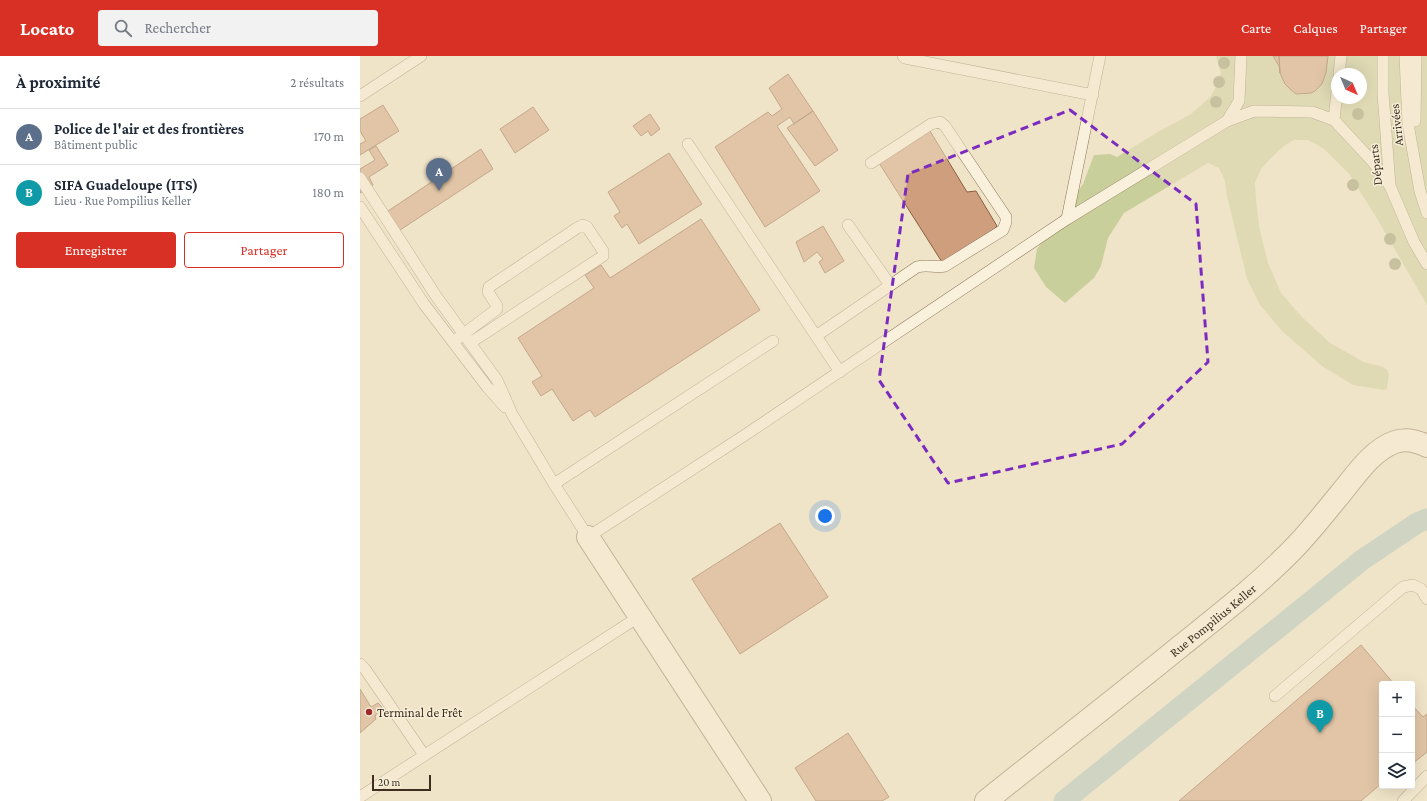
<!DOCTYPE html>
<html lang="fr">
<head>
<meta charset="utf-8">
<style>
  body { margin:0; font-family:"Crimson Pro",serif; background:#f2f2f3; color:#1f2937 }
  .controls { position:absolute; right:12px; bottom:12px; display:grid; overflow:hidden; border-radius:4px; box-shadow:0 4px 16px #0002 }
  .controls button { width:36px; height:36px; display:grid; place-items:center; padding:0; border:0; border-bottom:1px solid #e0e1e3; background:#fff; color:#1f2937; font:20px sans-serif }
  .compass { position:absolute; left:971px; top:12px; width:36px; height:36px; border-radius:50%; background:#fff; box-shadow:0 4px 16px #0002; rotate:136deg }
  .scale { position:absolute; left:12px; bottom:10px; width:59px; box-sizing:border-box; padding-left:4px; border:2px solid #3d2e20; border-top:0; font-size:11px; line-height:14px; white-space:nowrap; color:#3d2e20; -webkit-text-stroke:3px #f7eed8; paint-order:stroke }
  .you { position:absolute; left:465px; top:460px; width:14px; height:14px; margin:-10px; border:3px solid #fff; border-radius:50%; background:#1a73e8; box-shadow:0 0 0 6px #1a73e833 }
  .badge { display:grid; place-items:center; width:26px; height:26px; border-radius:50%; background:#d93025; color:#fff; font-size:13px; font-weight:700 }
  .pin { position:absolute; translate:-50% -33px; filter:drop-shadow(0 1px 2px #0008) }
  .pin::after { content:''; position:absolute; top:21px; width:14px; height:12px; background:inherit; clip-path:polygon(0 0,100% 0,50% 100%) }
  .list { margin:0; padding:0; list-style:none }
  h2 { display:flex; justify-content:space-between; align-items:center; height:52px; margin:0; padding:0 16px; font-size:17px }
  h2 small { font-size:13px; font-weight:400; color:#747a83 }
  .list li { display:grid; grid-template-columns:26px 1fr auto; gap:12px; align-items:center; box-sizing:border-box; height:56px; padding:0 16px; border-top:1px solid #e0e1e3 }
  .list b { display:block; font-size:15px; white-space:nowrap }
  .list p { margin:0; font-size:13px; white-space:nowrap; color:#747a83 }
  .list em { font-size:13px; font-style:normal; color:#747a83 }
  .actions { display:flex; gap:8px; padding:12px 16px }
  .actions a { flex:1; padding:9px 0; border:1px solid #d93025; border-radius:4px; text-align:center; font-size:14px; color:#d93025 }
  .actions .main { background:#d93025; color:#fff }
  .icon { flex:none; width:22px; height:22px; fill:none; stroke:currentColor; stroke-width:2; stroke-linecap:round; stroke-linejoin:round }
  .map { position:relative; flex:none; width:1067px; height:745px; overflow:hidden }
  header { display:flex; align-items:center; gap:24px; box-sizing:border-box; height:56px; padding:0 20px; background:#d93025; color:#fff }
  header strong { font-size:19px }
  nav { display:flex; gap:22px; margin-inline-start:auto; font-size:14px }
  .search { width:280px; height:36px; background:#f2f2f3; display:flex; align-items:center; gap:10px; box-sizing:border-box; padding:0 14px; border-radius:4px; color:#747a83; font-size:15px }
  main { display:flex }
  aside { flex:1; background:#fff }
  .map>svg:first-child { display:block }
</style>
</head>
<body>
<header>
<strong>Locato</strong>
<div class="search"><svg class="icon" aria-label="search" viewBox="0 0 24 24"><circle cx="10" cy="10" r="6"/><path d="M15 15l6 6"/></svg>Rechercher</div>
<nav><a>Carte</a><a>Calques</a><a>Partager</a></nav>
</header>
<main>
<aside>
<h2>À proximité<small>2 résultats</small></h2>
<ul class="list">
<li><span class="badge" style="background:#5c6f8a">A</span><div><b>Police de l'air et des frontières</b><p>Bâtiment public</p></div><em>170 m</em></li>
<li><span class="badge" style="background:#0f9aa8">B</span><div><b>SIFA Guadeloupe (ITS)</b><p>Lieu · Rue Pompilius Keller</p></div><em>180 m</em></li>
</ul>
<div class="actions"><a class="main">Enregistrer</a><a>Partager</a></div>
</aside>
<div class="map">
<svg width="1067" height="745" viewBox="0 0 1067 745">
  <rect width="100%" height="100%" fill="#f0e4c8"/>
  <path fill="#c9cf9b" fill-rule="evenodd" d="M856,0H1067V249L1016,161L989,118L964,93L948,84H934L925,89L912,101L901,113L895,127L896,143L899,170L908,207L921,237L942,261L970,287L1004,306L1023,311L1027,314L1029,318L1027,332L1024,334L993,329L962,310L922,275L900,249L887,223L867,140L865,125L859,112L848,107L764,157L748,182L741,210L734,222L705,247L686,231L674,212L677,193L723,128L734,99L750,98L757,101L796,77L831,58L850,41L856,31V26L861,17ZM977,18H1001V42H977Z"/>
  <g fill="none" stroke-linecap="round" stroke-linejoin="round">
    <path stroke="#a9c4bc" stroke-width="21" d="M704,745L1002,504L1057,467L1067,463"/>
  </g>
  <path fill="#cf9f7d" stroke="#8d5f41" d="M913,0H919L920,17L919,10Z
    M919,0H968L966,17L962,28L955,35L951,37L936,38L930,33L925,28L920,17Z
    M428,18L453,55L434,68L430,61L417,70L460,135L405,171L355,91L408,56L412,60L422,53L409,32Z
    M23,49L39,75L0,99V88L6,85L0,75V63Z
    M173,51L189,74L155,97L140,73Z
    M453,55L478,94L455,110L427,72Z
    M290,58L300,73L291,80L288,75L281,80L273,70Z
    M570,75L607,136L616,135L637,170L634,173L582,206L519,107Z
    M16,90L28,109L9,121L13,129L0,137V113L15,104L9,94Z
    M121,93L133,113L37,176L25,157Z
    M309,97L342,148L279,188L267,168L262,172L254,160L260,156L248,136Z
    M341,163L400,254L235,361L230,354L213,365L192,333L181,340L172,326L182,320L158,282L234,232L225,219L241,209L250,222Z
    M463,170L484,205L465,217L459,206L463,203L457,196L444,206L436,186Z
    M420,467L468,541L380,598L332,523Z
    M1001,589L1034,628H1022V727L1001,745H819Z
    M0,633L11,651L18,647L22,651L15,660L16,663L0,677Z
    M1052,649L1063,661L1067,658V696L1052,708Z
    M488,677L529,741L522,745H456L435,712Z"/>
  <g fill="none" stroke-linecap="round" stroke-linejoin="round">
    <defs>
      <path id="service" d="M543,0L545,2L733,39
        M1023,0V37L1030,130L1054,186L1067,208
        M1045,0L1048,68L1060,135L1067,157
        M979,18L981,0
        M0,40L61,0
        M974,64L977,36
        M867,65L879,45L881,0
        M1055,65L1056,0
        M328,88L480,316
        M0,122L76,240L137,324L152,358L194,428L228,481L385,379L707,163L867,65L894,55L952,56L974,64L1013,106L1030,130
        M0,151L64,248L128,332L145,351
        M707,163L740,0
        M488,169L530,229
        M456,280L557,211C567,208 575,212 585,210L643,174L646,166V161L585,70L580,66L571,68L511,107
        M93,286L137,253V250L128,236L129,231L217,172L223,169L227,171L243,195V200L110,287
        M194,428L413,285
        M0,608L5,613L64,699
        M915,640L1043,531L1053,529L1061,533L1067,543
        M0,741L280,560
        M1043,745L1067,720"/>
      <g id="minor">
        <path d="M228,481L400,745"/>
        <path id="s1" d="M626,745C691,693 757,642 822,589C862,557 903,525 938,488C953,472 967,454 981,437C996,419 1012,394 1035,386C1046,382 1057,385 1067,390"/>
      </g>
    </defs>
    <use href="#service" stroke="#8d765c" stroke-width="12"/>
    <use href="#minor" stroke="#8d765c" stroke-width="24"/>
    <use href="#service" stroke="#faf1dc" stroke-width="11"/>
    <use href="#minor" stroke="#faf1dc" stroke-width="22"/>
  </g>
  <g fill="#96986f">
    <circle cx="864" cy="7" r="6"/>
    <circle cx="859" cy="26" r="6"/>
    <circle cx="856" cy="46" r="6"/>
    <circle cx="998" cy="58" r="6"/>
    <circle cx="993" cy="129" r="6"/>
    <circle cx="1030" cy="183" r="6"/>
    <circle cx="1035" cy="208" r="6"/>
  </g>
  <path d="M0 0H1067V745H0ZM710,54L836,148L848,306L762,388L588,427L519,324L548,118Z" fill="#f0e4c8" fill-opacity=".55" fill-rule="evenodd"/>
  <path fill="none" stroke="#7b2cbf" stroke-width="3" stroke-dasharray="8 5" stroke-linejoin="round" d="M710,54L836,148L848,306L762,388L588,427L519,324L548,118Z"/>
  <circle fill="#9e2a2b" stroke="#f7eed8" stroke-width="1.5" cx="9" cy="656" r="4"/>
  <g text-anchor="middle" stroke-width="3" stroke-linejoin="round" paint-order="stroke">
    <g font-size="13" fill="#3d2e20" stroke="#f7eed8">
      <text transform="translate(1036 69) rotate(-96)" y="5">Arrivées</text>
      <text transform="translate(1015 109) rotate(-96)" y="5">Départs</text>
      <text dy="5" stroke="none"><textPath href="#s1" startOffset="290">Rue Pompilius Keller</textPath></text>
    </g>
    <g font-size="13" fill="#3d2e20" stroke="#f7eed8" text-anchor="start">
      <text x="17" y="661">Terminal de Frêt</text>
    </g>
  </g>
</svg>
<div class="controls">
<button>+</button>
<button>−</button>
<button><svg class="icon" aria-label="layers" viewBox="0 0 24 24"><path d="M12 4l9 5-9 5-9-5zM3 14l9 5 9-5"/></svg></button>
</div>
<svg class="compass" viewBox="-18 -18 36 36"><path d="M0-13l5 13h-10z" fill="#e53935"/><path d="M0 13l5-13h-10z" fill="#747a83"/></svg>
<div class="scale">20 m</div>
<div class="you"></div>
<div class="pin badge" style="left:79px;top:135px;background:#5c6f8a">A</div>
<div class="pin badge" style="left:960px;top:677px;background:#0f9aa8">B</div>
</div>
</main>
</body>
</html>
